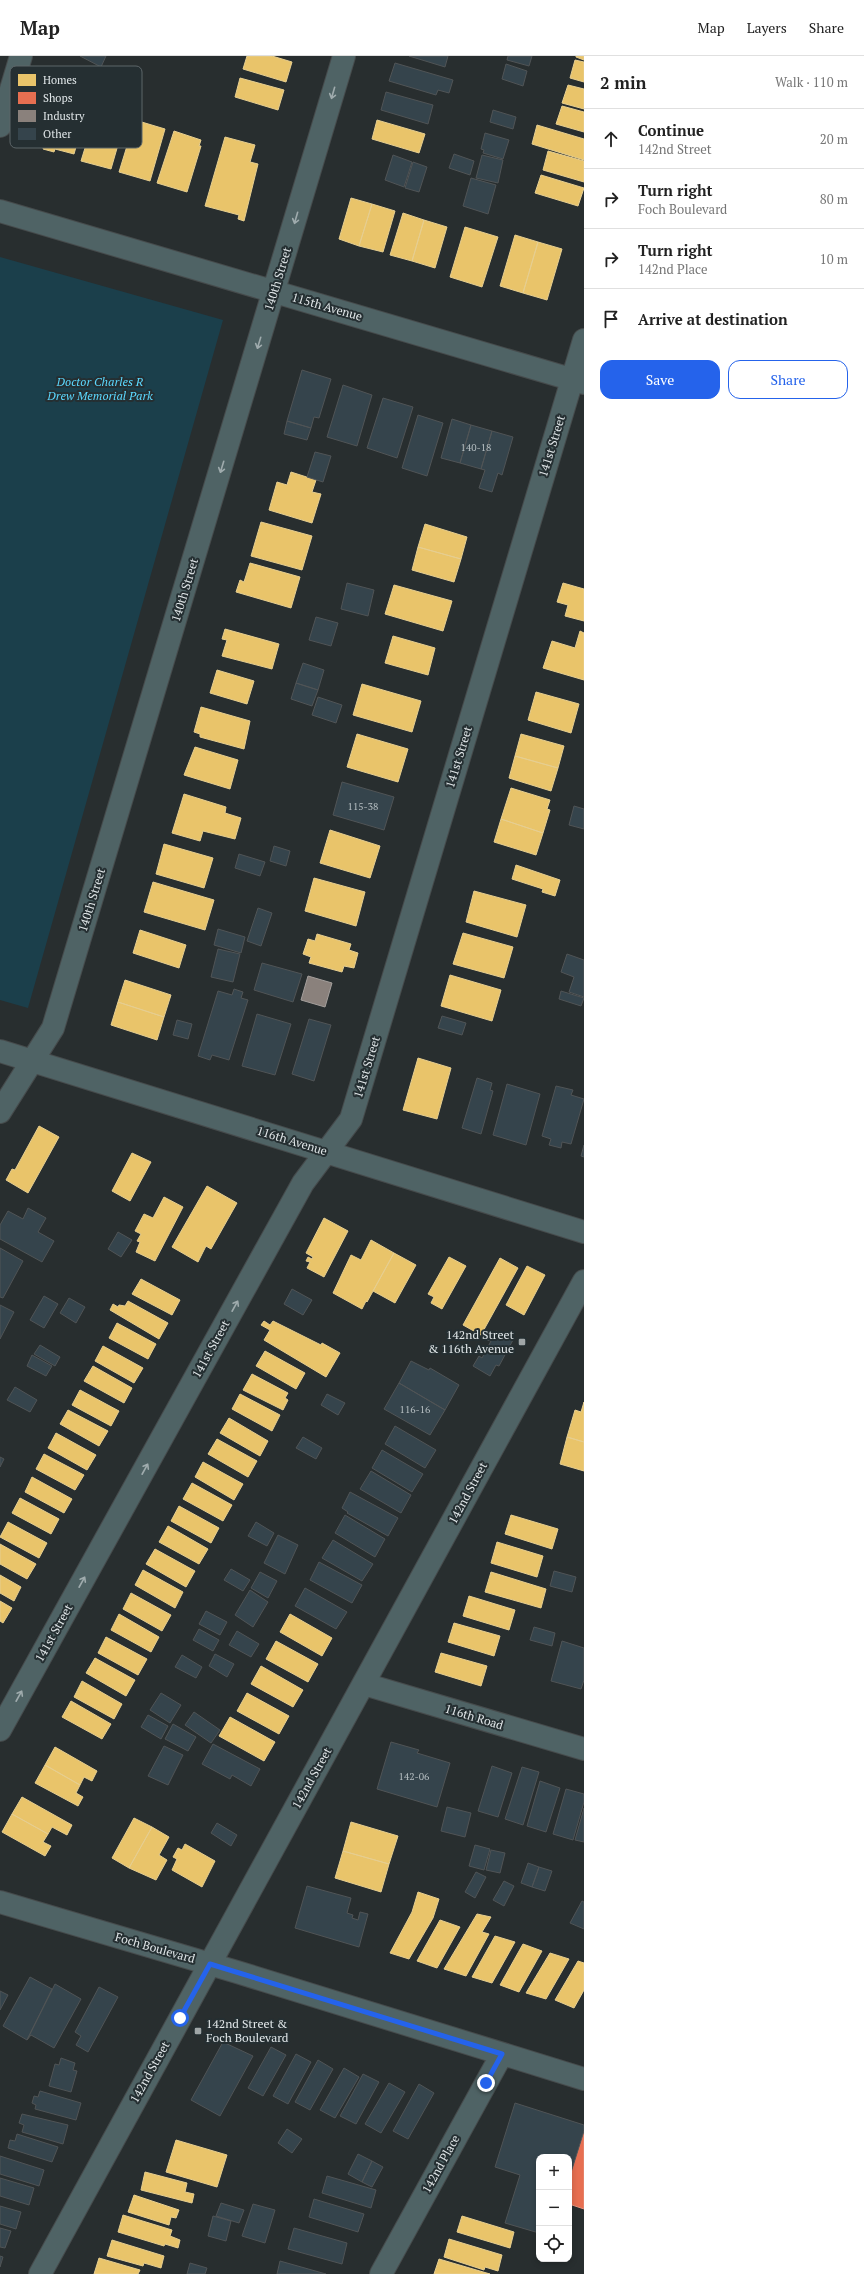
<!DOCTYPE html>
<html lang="en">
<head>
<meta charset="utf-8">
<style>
  body { margin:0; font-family:"PT Serif",serif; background:#f2f2f2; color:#222 }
  .controls { position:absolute; right:12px; bottom:12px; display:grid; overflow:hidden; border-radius:8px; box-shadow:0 2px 6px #0003 }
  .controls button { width:36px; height:36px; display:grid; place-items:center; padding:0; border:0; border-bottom:1px solid #e0e0e0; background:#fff; color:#222; font:20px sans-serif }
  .stop { position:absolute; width:12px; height:12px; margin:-9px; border:3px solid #2563eb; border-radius:50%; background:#fff }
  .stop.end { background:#2563eb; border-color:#fff; box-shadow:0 1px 4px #0008 }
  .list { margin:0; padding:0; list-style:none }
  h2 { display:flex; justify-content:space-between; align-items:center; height:52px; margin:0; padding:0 16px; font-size:17px }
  h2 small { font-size:13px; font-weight:400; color:#767676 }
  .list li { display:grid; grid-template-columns:26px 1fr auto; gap:12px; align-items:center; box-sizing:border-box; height:60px; padding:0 16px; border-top:1px solid #e0e0e0 }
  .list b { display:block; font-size:15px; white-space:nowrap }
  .list p { margin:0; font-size:13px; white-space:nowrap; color:#767676 }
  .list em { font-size:13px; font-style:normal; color:#767676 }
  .actions { display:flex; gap:8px; padding:12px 16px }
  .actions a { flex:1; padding:9px 0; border:1px solid #2563eb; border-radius:12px; text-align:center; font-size:14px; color:#2563eb }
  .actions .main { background:#2563eb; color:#fff }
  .icon { flex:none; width:22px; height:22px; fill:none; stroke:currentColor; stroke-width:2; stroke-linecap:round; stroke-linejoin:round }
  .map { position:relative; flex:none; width:584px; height:2218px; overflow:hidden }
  header { display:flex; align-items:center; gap:24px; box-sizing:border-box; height:56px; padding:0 20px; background:#fff; border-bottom:1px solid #e0e0e0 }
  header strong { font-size:19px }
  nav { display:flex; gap:22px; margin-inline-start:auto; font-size:14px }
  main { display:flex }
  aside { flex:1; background:#fff }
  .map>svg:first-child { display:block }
</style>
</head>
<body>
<header>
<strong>Map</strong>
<nav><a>Map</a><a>Layers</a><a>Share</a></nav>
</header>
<main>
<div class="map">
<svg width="584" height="2218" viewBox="0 0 584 2218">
  <rect width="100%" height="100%" fill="#282e2f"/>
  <path fill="#1b3f4b" d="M0,201L223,264L28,952L0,944Z"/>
  <path fill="#e9c46a" stroke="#e6ce90" d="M247,0H272L292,6L286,26L243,13Z
    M576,0H584V4L576,1Z
    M575,4L584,6V26L570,22Z
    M240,22L284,34L278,54L235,41Z
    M568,29L584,33V53L562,47Z
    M58,43L87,52L74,98L55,93L54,96L43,93Z
    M562,50L584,56V76L556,68Z
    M97,53L126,61L111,113L81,105Z
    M135,64L165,73L150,125L119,116Z
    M377,64L425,78L419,97L372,83Z
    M537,69L584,83V104L532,88Z
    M174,75L201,84L199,90H201L187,136L157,127Z
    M225,81L255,89L250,106L258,108L244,165L238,163L239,159L205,150Z
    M548,95L584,105V126L543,114Z
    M541,119L584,132L578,150L535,137Z
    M351,142L372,148L359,190L339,183Z
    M372,148L395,155L383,196L359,190Z
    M403,157L424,164L412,205L390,199Z
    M424,164L447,171L435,212L412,205Z
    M465,171L498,181L482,231L450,221Z
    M515,179L538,186L523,237L500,230Z
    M538,186L562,193L547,244L523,237Z
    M291,416L316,424L312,436L321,438L312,467L269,454L277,426L287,429Z
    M261,466L312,480L302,514L251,500Z
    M425,468L467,481L461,503L418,491Z
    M418,491L461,503L454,526L412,514Z
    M250,507L300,521L291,552L236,536L240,524L244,526Z
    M563,527L584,533V565L565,560L568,549L557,546Z
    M394,529L452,545L443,575L385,558Z
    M225,573L279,588L272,613L222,600L227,584L222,583Z
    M580,575L584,577V624L543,612L552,585L575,592Z
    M393,580L435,592L428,619L385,607Z
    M217,614L254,625L247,648L210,637Z
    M362,628L421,645L412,676L353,659Z
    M536,636L579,648L571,677L528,664Z
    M201,651L250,665L244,693L200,681V678L194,676Z
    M357,678L408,693L398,726L347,711Z
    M521,678L564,690L558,712L515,700Z
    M195,691L238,704L230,733L184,719Z
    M515,700L558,712L551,735L509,722Z
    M511,732L550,744L547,753L550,754L543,777L501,763Z
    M184,738L226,751L225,757L241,762L235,783L203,775L200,785L172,777Z
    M501,763L543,777L536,799L494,786Z
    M330,774L380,790L370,822L320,807Z
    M164,788L213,802L204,832L156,818Z
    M516,809L560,824L555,840L542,836L543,833L512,823Z
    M314,822L365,836L356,870L305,855Z
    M153,826L214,844L205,874L144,856Z
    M474,835L526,849L517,881L466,866Z
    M140,874L186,889L179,912L133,897Z
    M463,877L513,891L504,922L453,908Z
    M317,878L351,888L349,894L358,897L354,912L344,910L342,916L309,907L311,901L303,898L308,883L315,885Z
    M450,919L501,934L492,965L441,950Z
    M125,924L171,939L164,961L118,946Z
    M118,946L164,961L157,984L111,969Z
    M418,1002L451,1012L437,1063L403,1054Z
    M39,1070L59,1081L28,1137L6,1124L12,1113L15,1114Z
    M132,1097L151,1106L130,1145L112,1135Z
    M207,1130L237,1147L211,1193L206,1190L198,1206L172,1191Z
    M164,1141L183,1151L155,1205L136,1196L140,1186L137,1185L141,1178L135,1175L144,1158L153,1162Z
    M324,1162L348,1175L324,1221L307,1212L310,1206L306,1205L308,1201L312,1203L313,1201L306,1197Z
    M371,1184L394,1197L367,1246L366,1245L362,1253L333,1237L351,1199L361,1204Z
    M394,1197L416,1209L395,1247L373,1235Z
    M449,1201L466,1210L442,1253L431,1247L434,1241L428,1238Z
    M500,1202L518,1212L481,1279L463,1269Z
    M527,1210L545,1219L524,1259L506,1249Z
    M141,1223L180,1244L172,1259L132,1238Z
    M128,1245L168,1267L159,1283L110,1254L113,1248L118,1251L119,1249L125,1250Z
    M264,1265L270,1269L273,1265L321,1289L322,1287L340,1297L326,1321L264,1284L270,1274L261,1269Z
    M117,1267L156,1288L148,1303L109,1282Z
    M103,1290L143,1312L134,1327L95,1305Z
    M265,1295L305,1317L296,1333L256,1310Z
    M93,1310L132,1332L124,1347L84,1325Z
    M252,1318L288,1337L285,1342L288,1344L283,1354L243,1334Z
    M80,1334L119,1355L111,1370L72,1349Z
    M240,1338L280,1359L272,1375L232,1353Z
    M584,1346V1386L567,1381L575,1354L581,1356Z
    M68,1354L108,1375L99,1390L60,1368Z
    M229,1362L268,1385L260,1400L220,1377Z
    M56,1377L96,1399L87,1414L48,1392Z
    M567,1381L584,1386V1415L560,1408Z
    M217,1383L257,1405L248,1421L208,1398Z
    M44,1398L84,1419L75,1434L36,1413Z
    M203,1406L243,1428L234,1444L195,1421Z
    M32,1421L72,1443L64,1457L25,1436Z
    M192,1427L232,1449L223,1465L183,1443Z
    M20,1442L59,1463L51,1478L12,1457Z
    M179,1450L219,1472L211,1487L171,1465Z
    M511,1459L558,1473L552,1493L505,1478Z
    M8,1466L47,1487L39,1502L0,1481Z
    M168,1470L208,1493L199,1508L159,1486Z
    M497,1486L543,1500L537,1521L491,1507Z
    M0,1488L36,1508L27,1523L0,1508Z
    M155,1493L195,1515L186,1531L146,1508Z
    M143,1514L183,1536L175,1552L135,1529Z
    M491,1516L546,1533L541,1552L485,1536Z
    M0,1519L21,1531L14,1545L0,1537Z
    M131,1537L171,1559L162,1575L123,1553Z
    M469,1540L515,1554L509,1574L463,1560Z
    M0,1545L12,1552L3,1567L0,1565Z
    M119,1558L159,1581L151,1596L111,1574Z
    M290,1558L332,1582L322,1600L280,1576Z
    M454,1567L500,1580L494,1600L448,1586Z
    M106,1581L147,1603L138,1619L98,1597Z
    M276,1585L318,1608L308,1626L266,1603Z
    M441,1597L487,1610L481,1630L435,1616Z
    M95,1602L135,1624L126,1640L86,1617Z
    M261,1610L303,1634L293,1651L251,1628Z
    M82,1625L122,1648L114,1663L74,1641Z
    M247,1637L289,1660L279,1678L237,1655Z
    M71,1645L111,1668L102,1683L62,1661Z
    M230,1661L275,1686L264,1705L219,1680Z
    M55,1691L97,1715L92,1725L84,1721L80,1729L45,1709Z
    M45,1709L80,1729L76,1737L83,1741L78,1750L35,1727Z
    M22,1741L72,1769L67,1779L52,1771L48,1778L12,1758Z
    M12,1758L48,1778L43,1786L51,1790L45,1800L2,1776Z
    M134,1762L152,1771L129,1812L112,1802Z
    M351,1766L398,1780L389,1808L343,1795Z
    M152,1771L169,1781L159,1799L167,1804L156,1824L129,1812Z
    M185,1788L215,1805L202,1831L172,1814L177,1803L173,1801L178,1792L182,1794Z
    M343,1795L389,1808L381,1836L335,1822Z
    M418,1836L439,1843L433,1862L409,1903L390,1897L412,1856Z
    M477,1858L491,1861L482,1876L489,1878L466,1920L444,1913Z
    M440,1864L460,1871L437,1912L417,1905Z
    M495,1880L515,1886L492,1927L472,1921Z
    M523,1888L542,1895L519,1936L500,1929Z
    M550,1897L569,1903L546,1943L526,1937Z
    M578,1905L584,1907V1934L574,1952L555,1944Z
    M176,2084L227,2099L217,2131L166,2116Z
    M145,2116L187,2127L185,2136L194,2138L192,2147L141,2134Z
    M134,2139L179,2154L176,2162L171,2161L169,2169L128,2156Z
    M123,2159L172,2174L170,2180L180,2184L178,2192L165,2188L164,2190L118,2176Z
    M462,2160L514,2176L510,2192L457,2176Z
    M449,2183L502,2199L498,2215L485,2211L484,2214L444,2201Z
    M112,2184L164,2200L161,2212L144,2207L143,2210L107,2200Z
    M99,2202L140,2214L138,2218H94Z
    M439,2203L490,2218H434Z"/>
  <path fill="#e76f51" stroke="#e5937e" d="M584,2075V2153L569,2148V2123Z"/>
  <path fill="#8a817c" stroke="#a49f9c" d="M308,920L332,927L325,951L301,944Z"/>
  <path fill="#35444c" stroke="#505456" d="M80,0H106L101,11Z
    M409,0H448L445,11Z
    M508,0H532L529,10L507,4Z
    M395,7L453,24L449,37L438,34L436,39L389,25Z
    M506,8L527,15L523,30L502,23Z
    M386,36L433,49L428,68L381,54Z
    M493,54L516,61L513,73L490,66Z
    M485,77L509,84L503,103L483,97L484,94L481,93Z
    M454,98L474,105L470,119L449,112Z
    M393,99L412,106L404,131L385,124Z
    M482,99L503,104L498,127L476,122Z
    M413,106L427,111L419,136L405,132Z
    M471,122L496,129L488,158L463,150Z
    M302,314L331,323L319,362L314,361L311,372L287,365Z
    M343,329L372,339L357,390L327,381Z
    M383,342L413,351L397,402L367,392Z
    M418,359L443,367L427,420L402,412Z
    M452,363L471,369L460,407L441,402Z
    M287,365L311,372L307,384L284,378Z
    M471,369L492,375L481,413L460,407Z
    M492,375L513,381L502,419L498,417L492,436L479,432L485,414L481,413Z
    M315,396L331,400L323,426L307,421Z
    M347,527L374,534L368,560L341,553Z
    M316,561L338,567L331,590L309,584Z
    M303,607L324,614L318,634L296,627Z
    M296,627L318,634L312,650L291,643Z
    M318,641L342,649L336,667L312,659Z
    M342,726L394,741L384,774L333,759Z
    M574,750L584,753V773L569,769Z
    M274,790L290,795L286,810L270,805Z
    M239,798L265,806L260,820L235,812Z
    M258,852L272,857L261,890L247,885Z
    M218,873L245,881L241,897L214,889Z
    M218,893L240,898L233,926L211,921Z
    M567,898L584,904V941L569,936L574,921L561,916Z
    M262,907L302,918L293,946L254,934Z
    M234,933L243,936L241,942L248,944L229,1004L212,999L210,1004L198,1000L218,935L232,939Z
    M561,935L584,942L581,950L559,943Z
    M257,958L291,968L275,1019L242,1010Z
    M442,960L466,967L462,979L438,972Z
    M309,963L331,969L314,1025L292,1018Z
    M177,964L192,968L188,983L173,979Z
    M477,1022L492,1027L490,1034L493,1035L481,1078L462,1072Z
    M507,1028L540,1038L526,1089L493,1079Z
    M556,1030L573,1034L571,1039L584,1043L571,1088L562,1086L561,1092L549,1089L551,1083L542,1080Z
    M584,1089V1101L581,1100Z
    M28,1152L46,1162L38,1176L54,1185L42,1206L0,1183V1169L8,1155L23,1163Z
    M118,1176L132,1184L121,1201L108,1193Z
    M0,1192L23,1205L3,1242L0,1241Z
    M292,1233L312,1244L303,1259L284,1248Z
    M44,1240L58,1248L44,1272L30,1264Z
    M69,1242L85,1251L76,1267L60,1257Z
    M0,1249L14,1256L0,1283Z
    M496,1275L513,1284L499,1310L496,1309L490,1320L473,1310L479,1300L482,1302L491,1285L487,1284L491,1278L494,1279Z
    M40,1289L60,1301L55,1310L34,1298Z
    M32,1299L52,1310L46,1320L27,1310Z
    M411,1305L429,1314L430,1312L459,1329L445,1354L399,1327Z
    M399,1327L445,1354L430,1379L384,1353Z
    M15,1331L37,1344L30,1356L7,1344Z
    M327,1338L345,1347L338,1359L321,1349Z
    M395,1370L436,1394L425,1412L385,1388Z
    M303,1381L322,1392L316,1403L296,1392Z
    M382,1394L423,1418L412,1436L372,1412Z
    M0,1401L4,1403L0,1411Z
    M371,1415L411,1439L401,1457L360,1433Z
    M350,1436L398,1462L388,1480L347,1457L348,1456L342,1452Z
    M345,1459L385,1483L375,1501L335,1477Z
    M256,1466L274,1477L267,1490L248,1480Z
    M278,1479L298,1489L285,1518L264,1507Z
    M333,1484L373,1508L362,1525L322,1502Z
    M319,1506L362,1529L352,1547L310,1524Z
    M231,1513L250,1524L243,1535L224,1524Z
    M554,1515L576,1521L572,1536L550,1530Z
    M260,1516L277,1525L268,1542L251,1532Z
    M305,1532L347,1556L336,1573L295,1550Z
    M250,1534L268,1546L253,1571L235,1559Z
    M206,1555L227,1566L220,1579L199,1568Z
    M534,1571L555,1577L552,1590L530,1584Z
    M199,1573L219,1584L213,1595L193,1584Z
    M237,1575L259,1588L251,1601L229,1589Z
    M562,1585L584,1592V1624L581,1633L551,1625Z
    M215,1598L234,1608L227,1621L209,1610Z
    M182,1599L202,1611L196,1622L175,1611Z
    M161,1637L181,1649L170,1667L150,1654Z
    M194,1656L220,1674L211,1687L185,1669Z
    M148,1659L168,1670L161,1683L141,1671Z
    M173,1668L196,1681L188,1695L165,1683Z
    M391,1686L419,1694L417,1697L450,1707L437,1751L377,1733Z
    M213,1688L260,1713L251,1730L232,1719L230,1723L202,1708Z
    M164,1690L183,1699L168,1729L148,1720Z
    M492,1710L512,1717L498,1761L478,1755Z
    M522,1711L539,1716L523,1769L505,1763Z
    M540,1725L560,1732L546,1776L527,1770Z
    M566,1733L584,1738V1746L573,1784L553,1778Z
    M447,1751L471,1757L465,1781L441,1775Z
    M584,1752V1786L575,1784Z
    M217,1767L237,1779L231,1790L211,1777Z
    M475,1789L490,1793L484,1814L469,1810Z
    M491,1794L505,1797L500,1817L486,1814Z
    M528,1807L539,1811L532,1831L521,1827Z
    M539,1811L552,1815L545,1835L532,1831Z
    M476,1816L486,1821L475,1842L465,1836Z
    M504,1825L514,1830L504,1850L493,1844Z
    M307,1830L351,1842L347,1857L353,1859L352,1862L358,1864L360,1856L368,1858L359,1891L295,1872Z
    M582,1845L584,1846V1873L570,1867Z
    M30,1921L52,1933L27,1984L3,1970Z
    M55,1928L81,1943L54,1992L31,1979L27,1984Z
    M99,1931L118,1941L88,1996L76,1989L81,1980L75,1976Z
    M0,1935L8,1939L0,1954Z
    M223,1986L253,2000L220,2060L191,2044Z
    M271,1991L286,1999L263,2040L248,2032Z
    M296,1998L311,2006L288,2048L273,2040Z
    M61,2002L75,2007L73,2014L77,2015L71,2036L49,2030L55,2008L59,2009Z
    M318,2004L333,2013L310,2054L295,2046Z
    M344,2012L359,2021L335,2062L320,2054Z
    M363,2018L379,2026L356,2068L340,2060Z
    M389,2027L405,2036L381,2077L365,2068Z
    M419,2028L434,2037L408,2083L393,2075Z
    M40,2035L81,2047L76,2064L35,2053L36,2049L32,2047L34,2040L38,2041Z
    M515,2047L584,2069V2075L569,2123V2101H539V2177L505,2167L520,2119L495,2111Z
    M22,2058L68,2069L63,2088L22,2076L24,2069L19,2067Z
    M287,2073L302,2083L292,2097L278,2087Z
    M17,2078L58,2091L52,2106L8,2092L10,2084L15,2085Z
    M358,2098L372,2105L362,2126L348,2118Z
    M0,2100L44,2114L39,2130L0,2118Z
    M372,2105L383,2111L372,2131L362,2126Z
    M327,2120L376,2134L371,2152L322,2137Z
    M0,2122L34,2132L29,2149L0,2140Z
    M314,2143L364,2158L358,2176L309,2161Z
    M221,2147L244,2154L239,2167L216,2160Z
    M253,2148L275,2154L265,2187L242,2180Z
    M0,2150L21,2156L16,2173L0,2168Z
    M213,2160L231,2165L226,2185L208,2180Z
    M0,2172L11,2175L5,2192L0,2191Z
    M294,2172L347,2187L342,2208L288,2193Z
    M0,2200L3,2201L0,2211Z
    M280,2205L326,2218H277Z
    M190,2207L207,2212L205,2218H187Z"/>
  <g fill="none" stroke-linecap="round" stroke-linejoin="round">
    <defs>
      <path id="minor" d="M0,70L21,0
        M0,155L584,327
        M0,995L584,1176
        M0,1056L53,972L344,0
        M364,1628L584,1693
        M0,1674L303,1127L351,1063L584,284
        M0,1846L237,1916L584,2023
        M40,2218L584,1225
        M381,2218L502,1998"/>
    </defs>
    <use href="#minor" stroke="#464b4c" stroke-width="24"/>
    <use href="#minor" stroke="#4f6365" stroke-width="22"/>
  </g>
  <defs><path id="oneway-shaft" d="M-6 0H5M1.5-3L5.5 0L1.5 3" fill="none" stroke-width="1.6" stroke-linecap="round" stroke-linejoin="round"/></defs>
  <g stroke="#9fabad">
    <use href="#oneway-shaft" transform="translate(333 37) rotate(106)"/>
    <use href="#oneway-shaft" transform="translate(296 162) rotate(106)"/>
    <use href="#oneway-shaft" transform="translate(259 287) rotate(107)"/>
    <use href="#oneway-shaft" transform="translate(222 411) rotate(107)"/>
    <use href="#oneway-shaft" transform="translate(235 1250) rotate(-61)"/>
    <use href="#oneway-shaft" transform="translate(145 1413) rotate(-61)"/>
    <use href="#oneway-shaft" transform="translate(82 1526) rotate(-61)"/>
    <use href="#oneway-shaft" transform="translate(19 1640) rotate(-61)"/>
  </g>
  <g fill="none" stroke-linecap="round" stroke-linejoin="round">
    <path stroke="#2563eb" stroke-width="5" d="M180,1962L210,1908L502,1998L486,2027"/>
  </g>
  <g fill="#a0a6a7" stroke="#252f32" stroke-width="1.5">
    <rect x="518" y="1282" width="8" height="8" rx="2"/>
    <rect x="194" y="1971" width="8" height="8" rx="2"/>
  </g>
  <g text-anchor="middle" stroke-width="4" stroke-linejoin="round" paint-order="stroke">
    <g font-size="10" fill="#b5bec1">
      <text x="476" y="395">140-18</text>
      <text x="363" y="754">115-38</text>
      <text x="415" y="1357">116-16</text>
      <text x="414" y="1724">142-06</text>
    </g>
    <g font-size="12" fill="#e0e6e8" stroke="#252f32">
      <text transform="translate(278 223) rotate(-73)" y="4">140th Street</text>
      <text transform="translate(327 251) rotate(16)" y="4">115th Avenue</text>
      <text transform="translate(552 390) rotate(-73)" y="4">141st Street</text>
      <text transform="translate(185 534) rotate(-73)" y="4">140th Street</text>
      <text transform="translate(459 701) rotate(-73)" y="4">141st Street</text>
      <text transform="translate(92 844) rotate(-73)" y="4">140th Street</text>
      <text transform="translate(367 1011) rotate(-73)" y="4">141st Street</text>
      <text transform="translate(292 1085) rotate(17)" y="4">116th Avenue</text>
      <text transform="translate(211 1293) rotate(-61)" y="4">141st Street</text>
      <text transform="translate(468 1437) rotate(-62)" y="4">142nd Street</text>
      <text transform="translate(54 1577) rotate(-61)" y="4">141st Street</text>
      <text transform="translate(474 1661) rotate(17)" y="4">116th Road</text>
      <text transform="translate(312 1722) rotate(-61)" y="4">142nd Street</text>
      <text transform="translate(155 1892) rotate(16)" y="4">Foch Boulevard</text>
      <text transform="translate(150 2016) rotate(-61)" y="4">142nd Street</text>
      <text transform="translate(441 2108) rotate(-61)" y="4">142nd Place</text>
    </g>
    <g font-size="12" font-style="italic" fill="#5bd8fe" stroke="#252f32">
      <text x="100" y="330">Doctor Charles R<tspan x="100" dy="14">Drew Memorial Park</tspan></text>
    </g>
    <g font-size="12" fill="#e0e6e8" stroke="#252f32" text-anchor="end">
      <text x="514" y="1283">142nd Street<tspan x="514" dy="14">&amp; 116th Avenue</tspan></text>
      <text x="206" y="1972" text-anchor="start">142nd Street &amp;<tspan x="206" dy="14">Foch Boulevard</tspan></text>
    </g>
  </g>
  <rect x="10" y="10" width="132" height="82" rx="6" fill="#252f32" stroke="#5d6669" stroke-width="1"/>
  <rect x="18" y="18" width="18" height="12" fill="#e9c46a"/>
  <rect x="18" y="36" width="18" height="12" fill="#e76f51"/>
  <rect x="18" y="54" width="18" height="12" fill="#8a817c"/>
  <rect x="18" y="72" width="18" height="12" fill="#35444c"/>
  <g font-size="11" fill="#e0e6e8">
    <text x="43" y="28">Homes</text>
    <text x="43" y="46">Shops</text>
    <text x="43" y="64">Industry</text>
    <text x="43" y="82">Other</text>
  </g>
</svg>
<div class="controls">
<button>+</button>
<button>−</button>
<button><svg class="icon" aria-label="locate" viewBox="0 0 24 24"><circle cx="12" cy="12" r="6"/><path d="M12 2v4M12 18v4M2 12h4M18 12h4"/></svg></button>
</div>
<div class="stop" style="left:180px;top:1962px"></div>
<div class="stop end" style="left:486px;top:2027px"></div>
</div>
<aside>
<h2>2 min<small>Walk · 110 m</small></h2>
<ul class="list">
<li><svg class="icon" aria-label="ahead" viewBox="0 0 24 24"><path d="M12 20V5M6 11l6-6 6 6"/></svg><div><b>Continue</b><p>142nd Street</p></div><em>20 m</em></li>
<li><svg class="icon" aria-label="right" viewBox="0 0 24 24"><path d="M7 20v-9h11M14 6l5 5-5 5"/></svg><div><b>Turn right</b><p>Foch Boulevard</p></div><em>80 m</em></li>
<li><svg class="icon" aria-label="right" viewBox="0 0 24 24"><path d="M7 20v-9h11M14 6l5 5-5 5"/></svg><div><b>Turn right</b><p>142nd Place</p></div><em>10 m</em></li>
<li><svg class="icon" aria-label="arrive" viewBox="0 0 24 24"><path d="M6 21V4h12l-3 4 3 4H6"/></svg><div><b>Arrive at destination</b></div></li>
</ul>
<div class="actions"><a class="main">Save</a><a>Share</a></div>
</aside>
</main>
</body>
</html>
